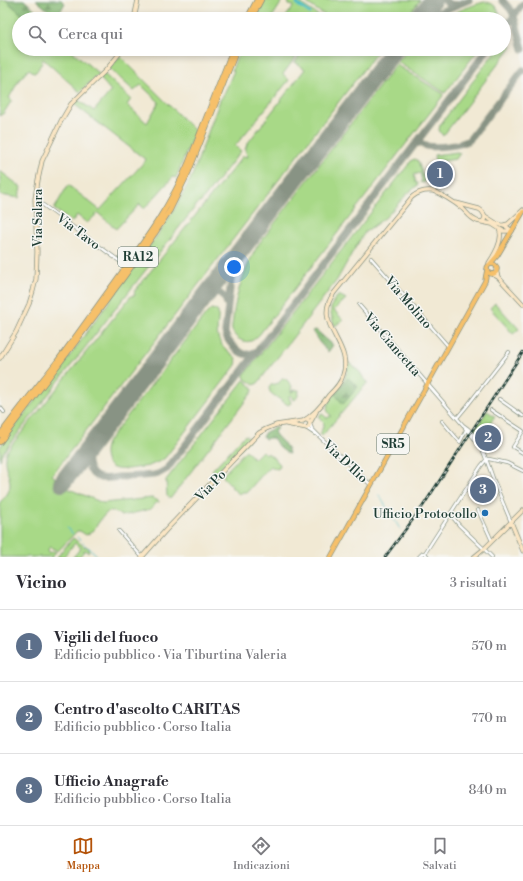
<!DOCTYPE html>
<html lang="it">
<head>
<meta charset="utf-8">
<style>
  body { margin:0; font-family:"Libre Bodoni",serif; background:#f7f7f7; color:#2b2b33 }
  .you { position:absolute; left:234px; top:267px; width:14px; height:14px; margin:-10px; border:3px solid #fff; border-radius:50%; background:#1a73e8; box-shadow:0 0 0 6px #1a73e833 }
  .badge { display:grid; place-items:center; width:26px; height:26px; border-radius:50%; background:#b45309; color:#fff; font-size:13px; font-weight:700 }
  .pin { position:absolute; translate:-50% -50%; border:2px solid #fff; box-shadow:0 1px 4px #0006 }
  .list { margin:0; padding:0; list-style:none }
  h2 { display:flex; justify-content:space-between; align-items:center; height:52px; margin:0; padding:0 16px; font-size:17px }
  h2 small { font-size:13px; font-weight:400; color:#7c7c81 }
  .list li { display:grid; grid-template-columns:26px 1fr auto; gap:12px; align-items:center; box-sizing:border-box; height:72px; padding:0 16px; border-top:1px solid #e1e1e2 }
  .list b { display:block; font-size:15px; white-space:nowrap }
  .list p { margin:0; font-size:13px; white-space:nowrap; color:#7c7c81 }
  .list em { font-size:13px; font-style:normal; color:#7c7c81 }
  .icon { flex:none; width:22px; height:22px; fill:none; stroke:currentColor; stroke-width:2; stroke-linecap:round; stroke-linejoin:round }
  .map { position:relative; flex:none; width:523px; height:557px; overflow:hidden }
  .search { position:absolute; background:#fff; box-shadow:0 2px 6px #0003; left:12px; right:12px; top:12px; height:44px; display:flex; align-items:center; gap:10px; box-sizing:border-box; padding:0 14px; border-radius:22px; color:#7c7c81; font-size:15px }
  .sheet { height:268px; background:#fff }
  nav { display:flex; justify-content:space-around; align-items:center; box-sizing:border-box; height:56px; border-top:1px solid #e1e1e2; background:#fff; font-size:11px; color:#7c7c81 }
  nav a { display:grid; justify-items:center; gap:2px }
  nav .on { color:#b45309 }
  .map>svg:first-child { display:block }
</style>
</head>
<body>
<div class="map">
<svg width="523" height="557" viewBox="0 0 523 557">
  <defs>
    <pattern id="forest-firs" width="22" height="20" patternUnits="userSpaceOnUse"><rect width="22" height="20" fill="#86b974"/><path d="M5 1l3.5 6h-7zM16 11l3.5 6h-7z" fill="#6d9860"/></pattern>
    <pattern id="park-dots" width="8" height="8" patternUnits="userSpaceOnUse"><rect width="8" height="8" fill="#a8d987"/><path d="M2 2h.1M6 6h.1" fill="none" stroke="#90bb75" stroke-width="1.8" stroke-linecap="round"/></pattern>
  </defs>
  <rect width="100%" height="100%" fill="#f6f6f2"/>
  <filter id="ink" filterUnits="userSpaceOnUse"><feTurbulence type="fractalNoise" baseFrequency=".025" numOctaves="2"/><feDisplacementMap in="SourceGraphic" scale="8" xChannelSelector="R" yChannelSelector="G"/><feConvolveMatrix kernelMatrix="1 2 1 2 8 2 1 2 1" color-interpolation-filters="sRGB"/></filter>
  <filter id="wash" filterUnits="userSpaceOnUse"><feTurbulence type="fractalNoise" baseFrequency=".012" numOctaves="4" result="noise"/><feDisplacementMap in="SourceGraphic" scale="16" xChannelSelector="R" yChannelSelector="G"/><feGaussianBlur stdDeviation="0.9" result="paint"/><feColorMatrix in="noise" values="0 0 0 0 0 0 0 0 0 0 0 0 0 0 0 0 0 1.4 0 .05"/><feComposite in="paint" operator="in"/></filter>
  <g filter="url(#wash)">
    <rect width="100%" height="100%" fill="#f1e9d4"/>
    <path fill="#a8d987" stroke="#648b5e" d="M0,0H6L27,19H19V49H70L99,74L80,92L43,59L41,62L42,63L39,67V68L35,73L29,69L19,80L9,98L12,100L3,114H2L0,116Z
      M264,0H283L271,19H255Z
      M288,0H299L304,6L324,19L326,16L308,4L306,0H420L406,19H284L294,6L289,5Z
      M484,2C494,2 500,9 500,19H444C456,11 470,6 484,2Z
      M504,44L512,46L443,136L439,130L440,125L497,49H504Z
      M240,49H255L259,51L262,49H302L283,74L289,80L235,146L241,151L200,203L199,202L1,455V458L0,460V447L11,431L69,357L164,226L177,205L192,176L220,100C226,93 229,80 234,71L232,70Z
      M304,49H383L380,52L376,50L377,52L52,475L69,489L103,503L152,498L159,501L158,503L157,502L151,509L122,516C119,515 115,511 111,511C102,512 96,532 86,535L80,531H77L58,551L50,547L48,549L49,552L50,553L53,551L56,552L52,557H0V502C22,483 0,472 6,452L131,296L135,295L134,292L243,156L248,157L245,150L247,144L305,69L295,62Z
      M408,49H479L445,93L399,63L397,64L398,66L442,93L443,95L442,97L259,335C254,340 250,343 243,341C238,339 234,336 232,330C231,327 233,322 233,318C236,292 245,268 258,245Z
      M120,56L195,131L176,178L173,177L144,209L140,204L116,229L98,213L87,223L77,215L72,222L54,209L68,185L100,210L146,160L74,104L78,100L94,111L111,91L100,78L104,74L131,99L127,105L147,123L159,102L141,85L134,91L109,68Z
      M457,152L460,153L456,159L437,162L435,161L434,155Z
      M415,159L418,161L425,182L423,183L420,182L422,181L420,173L414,175L416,183H418L417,186L407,194L386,217L365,232L352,253L337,280L258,383L254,385L245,379L244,375L412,160Z
      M0,171L21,187L19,198L0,195Z
      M495,303L519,329L513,334L490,308Z
      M211,309L216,310L218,312C219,322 215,331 219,340C221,344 224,348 227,350C232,355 239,357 236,365L165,458C161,461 156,463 151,465C147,467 141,467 136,468C125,469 111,473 106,460C104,453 105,447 108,441L207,313Z
      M348,362L360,372L364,379L368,382L322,436L320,433L321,432L324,423L319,418L321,413L327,418L331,416L328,412L327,408L331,396L344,380L347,372Z
      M282,378L286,379L292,386L291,389V393L294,390H299C299,394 297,400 293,400L291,395L289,396V397L291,403L288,405L272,394L270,392L269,388L271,385L279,383Z
      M244,380L252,387L253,391L170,499L167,496L166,480Z
      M487,411L495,416L485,430L483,427C477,427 478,435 484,433L486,436L485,438L474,431Z
      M245,435L250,439L216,473L212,470Z
      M246,450L254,459L262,451L264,453L269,454L279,463L280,465L279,468L277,469L270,466L247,492H243L239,494L231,487L232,486L224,478L223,475Z
      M73,538L85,547L86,546L90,550L87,552L85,550L79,557H73L81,548L75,543L63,557H57Z"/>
    <path fill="url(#forest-firs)" stroke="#527b54" d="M6,0H24L46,19H27Z
      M36,0H61L65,3L60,12L56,17Z
      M316,330L333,345L331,348L328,352L319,342L312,331Z
      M348,378L358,387L343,404L335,394Z
      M275,427L277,428L274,432C278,440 288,444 289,454L287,453C284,451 281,449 278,446C274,440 275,436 265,439L263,437L264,433Z"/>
    <path fill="url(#park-dots)" stroke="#648b5e" d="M339,295L346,299L334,310L343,320L335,326C330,315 328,304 339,295Z"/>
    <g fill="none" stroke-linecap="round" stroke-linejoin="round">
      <path stroke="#50bec6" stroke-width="1" d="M379,495L400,529
        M67,528L73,534
        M77,537L81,541
        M83,543L86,546
        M88,547L99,557"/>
      <path stroke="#50bec6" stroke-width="3" d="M296,0L298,5L310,13"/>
      <path stroke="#889384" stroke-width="7" d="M444,0L449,4L457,5
        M502,0L511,10L514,16L523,49
        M423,19L432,15L469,0
        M504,29L523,4
        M417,142C420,144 423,145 426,146C437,148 460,146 469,140L523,70
        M248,241L236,262L231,280L225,332C226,340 236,351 244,354C249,355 253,353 257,351
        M206,296C215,288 224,293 227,304
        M90,446C86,457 86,474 100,478C106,479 113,478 119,477C131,477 142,476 154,475L158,474L167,469L488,49"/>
      <path stroke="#889384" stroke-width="18" d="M418,19L433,0
        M62,483L395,49"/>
    </g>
  </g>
  <g filter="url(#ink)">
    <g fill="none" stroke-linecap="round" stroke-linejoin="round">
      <defs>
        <path id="street" d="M35,199L122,263
          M371,258L448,346
          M359,305L463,425C481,436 487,463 494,481C500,495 505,508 511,522
          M499,399L523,416
          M0,407L4,412
          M491,410L523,431L513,447L523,453
          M457,418L467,406L509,352
          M442,421L460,442L466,430
          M310,424L312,429L320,437L371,485
          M306,428L315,434
          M465,428L478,443
          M486,459H489L507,463L523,471
          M478,510L492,541
          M450,514L459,525L484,549
          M119,531L142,557
          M484,549L492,557
          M425,553L481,466L486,460
          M425,553L428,557
          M419,557L423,553H425"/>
        <path id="secondary" d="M134,19L138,0
          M456,203L479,209L482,211L485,216L496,223L507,227L512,231
          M482,222L492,224L503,231H512
          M504,225L508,224L523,210
          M489,263C495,254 504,239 499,229
          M496,270L498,277
          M492,274L498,277L523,304
          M0,358L16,332L29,304L33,291L36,279L37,252L35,199L38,180L42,161L61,121L71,104L106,70L115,59L123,49
          M310,423L316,412
          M286,424L307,428L309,426L310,423L308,420H306
          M511,522L523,551
          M142,557L166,530L259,433L266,429L276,425L303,421C314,415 322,405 329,395C335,389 341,383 343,375C354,344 311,324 334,293L412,197C418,192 425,190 433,191C443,195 454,202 463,209C467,213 471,219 477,221C482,223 485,221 485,216
          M474,557L484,549L523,510"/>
        <path id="primary" d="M490,264L497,256L523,212
          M487 269a5 5 0 1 1 10 0a5 5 0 1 1-10 0Z
          M331,557L485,281L487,270"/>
        <path id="highway" d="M247,19L257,0
          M251,19L261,0
          M0,435C18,410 37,387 56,363C76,337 95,309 115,282C143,243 169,209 188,164L233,49
          M0,442L68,352L124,277L155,233L170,210L189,171L237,49"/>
      </defs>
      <use href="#street" stroke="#889384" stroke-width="4"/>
      <use href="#secondary" stroke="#889384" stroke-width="5"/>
      <use href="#primary" stroke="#889384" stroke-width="5.5"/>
      <use href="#highway" stroke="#889384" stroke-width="6"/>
      <use href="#street" stroke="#fff" stroke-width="2.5"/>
      <use href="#secondary" stroke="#fbe6c4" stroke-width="3.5"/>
      <use href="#primary" stroke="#f6c06b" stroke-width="4"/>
      <use href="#highway" stroke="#f6c06b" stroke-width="4.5"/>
      <defs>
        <path id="rail" d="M385,557L423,506L523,352"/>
      </defs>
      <use href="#rail" stroke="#1f3d34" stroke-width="2.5"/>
      <use href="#rail" stroke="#f6f6f2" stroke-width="1" stroke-dasharray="3" stroke-linecap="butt"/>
    </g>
  </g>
  <circle fill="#1f6fb2" stroke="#f6f6f2" stroke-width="1.5" cx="485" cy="513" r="4"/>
  <g text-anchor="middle" stroke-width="3" stroke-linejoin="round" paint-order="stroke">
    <g fill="#f6f6f2" stroke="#60746d" stroke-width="1">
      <rect x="118" y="247" width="40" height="20" rx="3"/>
      <rect x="377" y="434" width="32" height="20" rx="3"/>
    </g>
    <g font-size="12" font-weight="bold" fill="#1f3d34">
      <text x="138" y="261">RA12</text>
      <text x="393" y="448">SR5</text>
    </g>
    <g font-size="13" fill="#1f3d34" stroke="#f6f6f2">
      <text transform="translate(37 218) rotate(-90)" y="5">Via Salara</text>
      <text transform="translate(79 231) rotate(37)" y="5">Via Tavo</text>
      <text transform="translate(409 302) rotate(49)" y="5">Via Molino</text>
      <text transform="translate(393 344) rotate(49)" y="5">Via Ciancetta</text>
      <text transform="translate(346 461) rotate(43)" y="5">Via D'Ilio</text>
      <text transform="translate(210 485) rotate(-46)" y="5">Via Po</text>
    </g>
    <g font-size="13" fill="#1f3d34" stroke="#f6f6f2" text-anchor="end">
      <text x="477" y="518">Ufficio Protocollo</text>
    </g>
  </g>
</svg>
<div class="you"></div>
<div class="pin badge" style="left:440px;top:174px;background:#5c6f8a">1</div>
<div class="pin badge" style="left:488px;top:438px;background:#5c6f8a">2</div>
<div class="pin badge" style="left:483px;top:490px;background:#5c6f8a">3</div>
<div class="search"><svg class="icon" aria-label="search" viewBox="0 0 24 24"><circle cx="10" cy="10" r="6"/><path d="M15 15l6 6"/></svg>Cerca qui</div>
</div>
<section class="sheet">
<h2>Vicino<small>3 risultati</small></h2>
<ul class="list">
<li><span class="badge" style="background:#5c6f8a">1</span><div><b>Vigili del fuoco</b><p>Edificio pubblico · Via Tiburtina Valeria</p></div><em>570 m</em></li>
<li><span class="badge" style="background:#5c6f8a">2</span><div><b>Centro d'ascolto CARITAS</b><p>Edificio pubblico · Corso Italia</p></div><em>770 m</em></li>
<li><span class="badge" style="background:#5c6f8a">3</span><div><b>Ufficio Anagrafe</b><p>Edificio pubblico · Corso Italia</p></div><em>840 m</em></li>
</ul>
</section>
<nav>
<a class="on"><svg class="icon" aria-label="map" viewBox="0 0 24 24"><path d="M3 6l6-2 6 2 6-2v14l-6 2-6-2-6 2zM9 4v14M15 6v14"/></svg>Mappa</a>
<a><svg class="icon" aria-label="directions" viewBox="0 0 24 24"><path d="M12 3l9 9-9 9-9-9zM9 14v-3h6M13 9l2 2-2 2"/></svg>Indicazioni</a>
<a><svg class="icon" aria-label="saved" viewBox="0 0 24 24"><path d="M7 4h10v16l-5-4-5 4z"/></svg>Salvati</a>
</nav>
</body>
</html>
